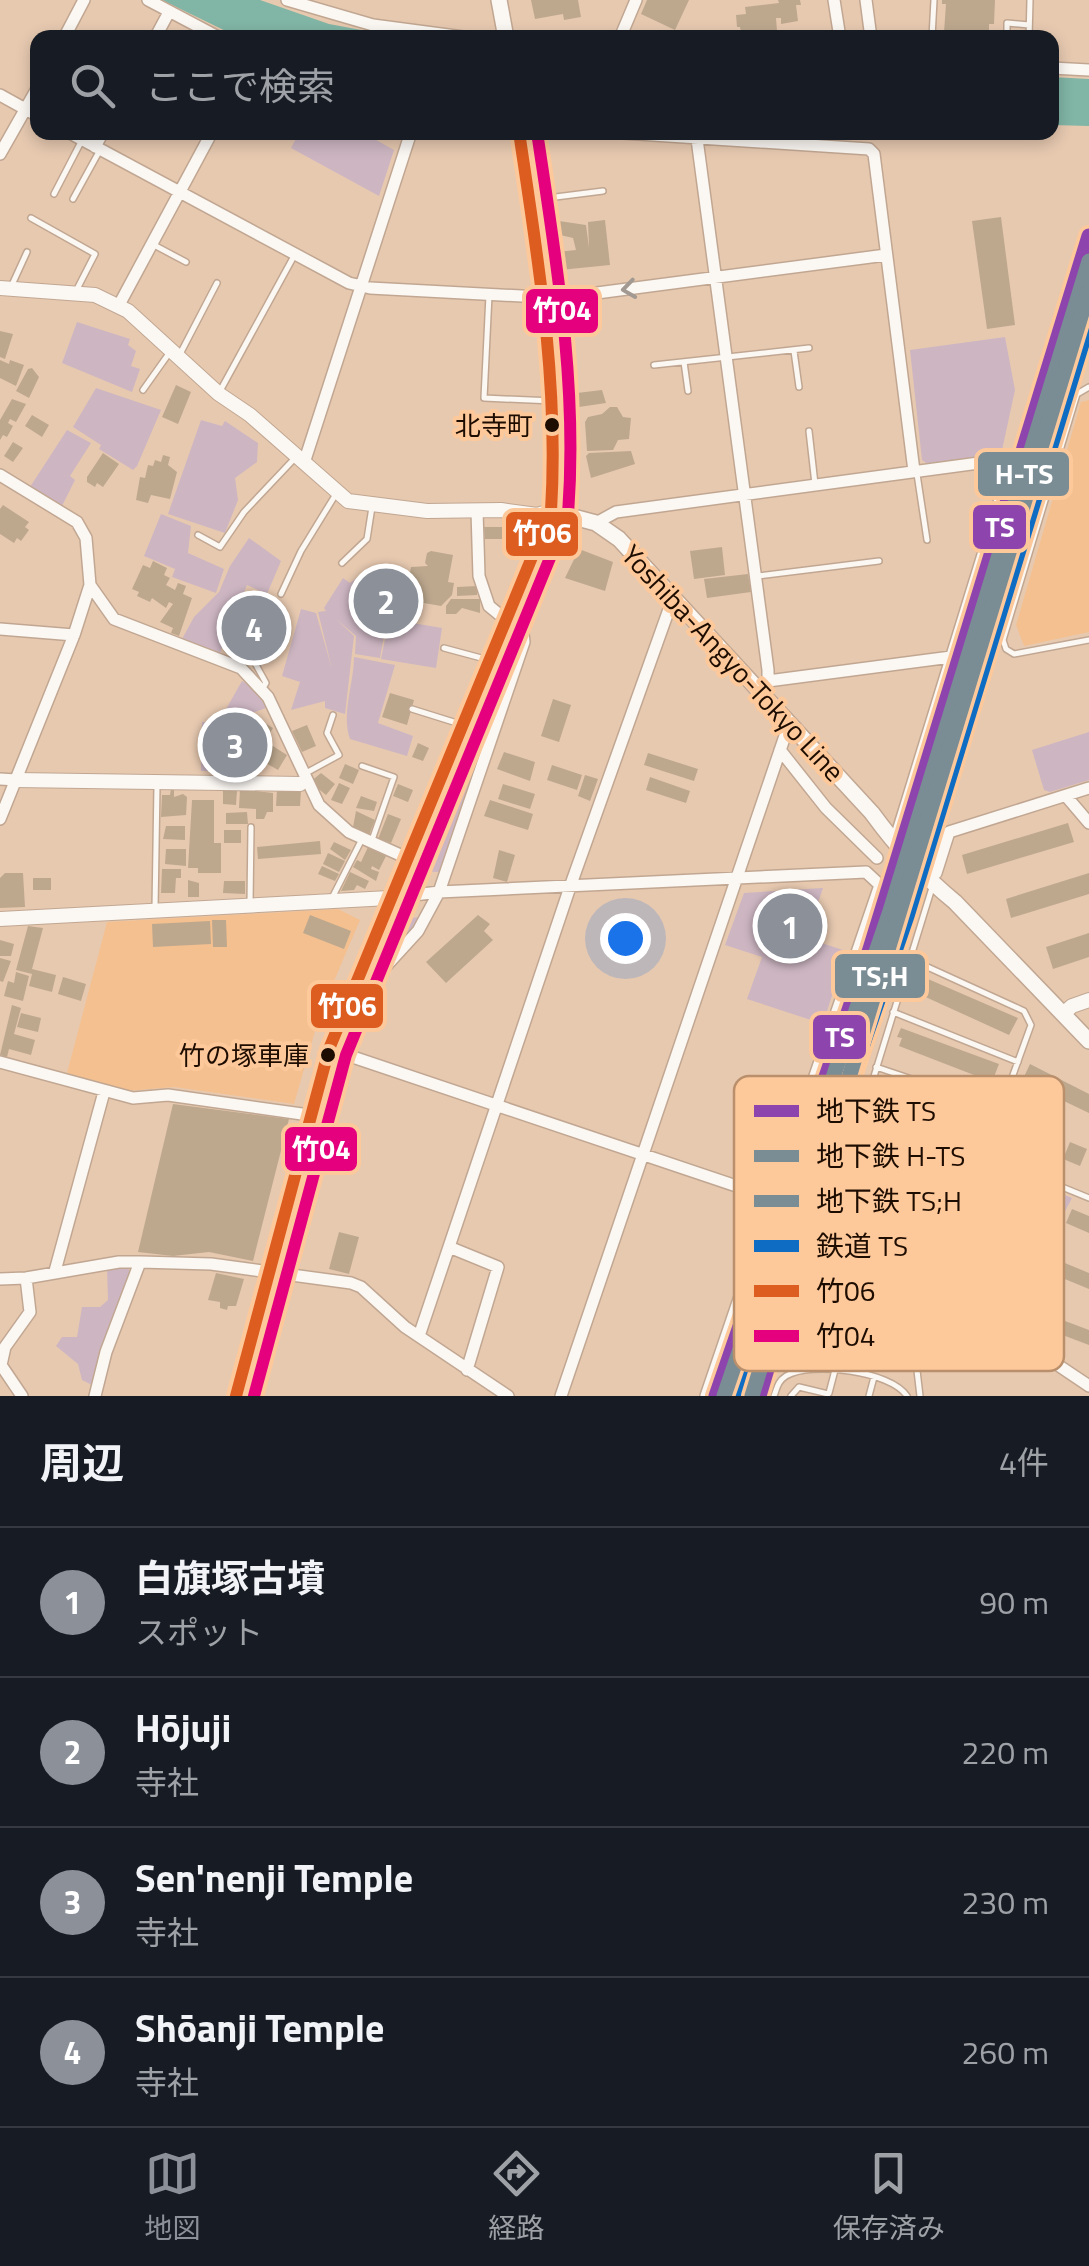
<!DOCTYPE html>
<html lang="ja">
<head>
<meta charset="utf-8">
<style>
  body { margin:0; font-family:"Titillium Web","Noto Sans JP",sans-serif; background:#242831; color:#f1f3f6 }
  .you { position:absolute; left:625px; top:938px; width:35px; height:35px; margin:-25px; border:8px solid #fff; border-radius:50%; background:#1a73e8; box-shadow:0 0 0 15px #1a73e833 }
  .badge { display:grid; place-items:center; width:65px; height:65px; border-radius:50%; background:#8c9099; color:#fff; font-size:32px; font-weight:700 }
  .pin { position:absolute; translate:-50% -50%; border:5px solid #fff; box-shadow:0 2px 10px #0006 }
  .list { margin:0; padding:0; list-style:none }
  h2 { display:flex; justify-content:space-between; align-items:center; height:130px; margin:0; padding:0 40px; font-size:42px }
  h2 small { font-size:32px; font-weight:400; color:#9ea1a6 }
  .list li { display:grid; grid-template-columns:65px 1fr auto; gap:30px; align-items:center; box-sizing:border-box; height:150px; padding:0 40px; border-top:2px solid #363941 }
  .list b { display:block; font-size:38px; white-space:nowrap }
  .list p { margin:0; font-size:32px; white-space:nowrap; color:#9ea1a6 }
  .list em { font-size:32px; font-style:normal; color:#9ea1a6 }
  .icon { flex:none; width:55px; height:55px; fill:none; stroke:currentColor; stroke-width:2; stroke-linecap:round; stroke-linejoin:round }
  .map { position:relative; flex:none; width:1089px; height:1396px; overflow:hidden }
  .search { position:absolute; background:#171b24; box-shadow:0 5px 15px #0003; left:30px; right:30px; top:30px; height:110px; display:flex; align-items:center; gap:25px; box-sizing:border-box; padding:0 35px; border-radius:20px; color:#9ea1a6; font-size:38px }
  .sheet { height:730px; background:#171b24 }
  nav { display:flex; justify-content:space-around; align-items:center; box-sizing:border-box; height:140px; border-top:2px solid #363941; background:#171b24; font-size:28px; color:#9ea1a6 }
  nav a { display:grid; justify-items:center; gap:5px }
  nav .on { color:#8c9099 }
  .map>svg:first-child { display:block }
</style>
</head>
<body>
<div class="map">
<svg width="1089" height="1396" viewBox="0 0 1089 1396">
  <rect width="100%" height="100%" fill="#e7c9b0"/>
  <path fill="#f4c090" d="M1089,400V632L1024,646L1016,625L1081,402Z
    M338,909L360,920L320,1014L294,1104L174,1087L125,1091L67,1073L107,922Z"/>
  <path fill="#cdb6c2" d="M362,132L394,150L379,196L291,148L299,133Z
    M77,322L130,339L128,345L136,351L131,366L140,369L132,392L62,363Z
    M1005,337L1015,390L1001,455L929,465L922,460L910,350Z
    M96,388L161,410L137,466L133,470L99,449L101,445L73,427Z
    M201,420L222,426L225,421L258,443L257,462L235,478L238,500L225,533L168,514Z
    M67,430L91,443L70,476L75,480L62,506L30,487Z
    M161,514L191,526L188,553L224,569L216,593L172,577L175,569L144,556Z
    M249,538L281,561L267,594L247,585L220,653L182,639L194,617L219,592L230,566Z
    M369,568L401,572L394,613L387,619L380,658L355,654L356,636L336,619L354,636L345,714L325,708V701L291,710L300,682L282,676L301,609L316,613L332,669L318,612L326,611L324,608L343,578L350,583Z
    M389,619L442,628L436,668L381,659Z
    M516,637L440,872L412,871L512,638Z
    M354,657L395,665L378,723L413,736L407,756L350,739C341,714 354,683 354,657Z
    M242,681L256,689L266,708L252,713L246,711L224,748L228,751L217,771H201L202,722L218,723Z
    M1089,732V780L1050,792L1044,790L1032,750Z
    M823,888L806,938L846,951L823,1024L747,999L762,957L725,945L744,893Z
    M419,917L416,925L379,960L376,955L390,921Z
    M993,1165L1072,1198L1051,1238L972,1229L967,1225L985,1168Z
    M128,1266L130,1273L101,1350L92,1385L82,1380L78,1364L56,1346L62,1337H77L82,1307H100L108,1300L107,1268Z"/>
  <path fill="#81b5a5" d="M162,0H260L329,24L399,37H238Z
    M1052,77L1089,79V126L1052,125Z"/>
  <path fill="#bda88e" d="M531,0H578L581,17L564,20L563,14L535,19Z
    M647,0H689L675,30L641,14Z
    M778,0H800L801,5H796L798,21L781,24V18H776L777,31L754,34L741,32L740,27H737L736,15L746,14L745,7L779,3Z
    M942,0H995L994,24H989V34L944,32L946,4H942Z
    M1001,217L1015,325L987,329L972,221Z
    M605,220L610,265L560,270L557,252L576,250L573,238L560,235L559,221L586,225L589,248L588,222Z
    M0,331L13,334L5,359L0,357Z
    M0,360L9,364L10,360L24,365L16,386L0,378Z
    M32,368L39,377L29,398L16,391L28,369Z
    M176,385L191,392L178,424L162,417Z
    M602,390L606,403L579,407L577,393Z
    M12,399L26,404L16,422L10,419L8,423L13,426L7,437L3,435L0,440V420Z
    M610,407H617L623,417L631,418L629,439L618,440L613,450L587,451L585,422L588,417L602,414Z
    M32,415L49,425L42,437L25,426Z
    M13,442L23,448L13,462L4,456Z
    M631,451L635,464L591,478L586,456L589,453Z
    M103,453L119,464L103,487L97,483L95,487L87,482V477Z
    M163,455L170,457L168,465L177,472L170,499L151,495L148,503L136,500L140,477L145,478L148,465L153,466L155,460L161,462Z
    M3,505L29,522L25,527L29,530L21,541L17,538L14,543L0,534V509Z
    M484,527H503V539H485Z
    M722,547L725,575L694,579L690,551Z
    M579,549L613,562L605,591L565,578Z
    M431,551L453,555L448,582L454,583L452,595L441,606L401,599L403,576L409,578L411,567L428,566L425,563L427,553Z
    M153,561L167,568L164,575L170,578L166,585L175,590L178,583L186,586L183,594L192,598L179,636L171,633L173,628L160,622L173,604L169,602L166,608L152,598L150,602L137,596L139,592L132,589L143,565L150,568Z
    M748,574L751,592L707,598L704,579Z
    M477,586V595L457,596V587Z
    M247,596L266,606L257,624L251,621L249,625L239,620L241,616L238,614Z
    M451,599H480V613L462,608L456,614H446V606Z
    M390,693L414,700L407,725L382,717Z
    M553,699L571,705L559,742L541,736Z
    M248,713L273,728L265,741L287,755L278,770L229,742Z
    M307,725L316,746L302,752L292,731Z
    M418,743L429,748L423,761L412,757Z
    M504,752L535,762L530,781L497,769Z
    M648,753L698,769L694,781L644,765Z
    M345,764L359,770L353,784L339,778Z
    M552,765L582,775L577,790L547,780Z
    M321,773L335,784L326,795L310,782Z
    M585,775L598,779L590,801L578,796Z
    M650,777L690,791L686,803L646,790Z
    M339,783L350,788L342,804L331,800Z
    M398,784L413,790L408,802L393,796Z
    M503,784L535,794L530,809L498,799Z
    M171,788H174V797L183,794L187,797L186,815L161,817L162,795H170Z
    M240,789L273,793V812H267L264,819H256V809L239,808Z
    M277,790H301L300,806H276Z
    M223,791H237L236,805L223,804Z
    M361,796L377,802L374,811L356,808Z
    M192,800H214V843H221V873H198V868H188Z
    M490,800L533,814L528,830L484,816Z
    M356,811L375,820L369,835L353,827Z
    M247,812L248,824H226V813Z
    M388,814L401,819L391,843L378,839Z
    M1068,823L1074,842L967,874L962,855Z
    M166,826H185V840L163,839Z
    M224,830H241V843H224Z
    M320,841L321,854L258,859L257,847Z
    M334,842L351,850L345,860L330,849Z
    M368,847L386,856L379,870L372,866L371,869L379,872L376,881L353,867L357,860L361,862Z
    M166,849H186V866L165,864Z
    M499,850L515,855L507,882L493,878Z
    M328,853L345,861L339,872L323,864Z
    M322,866L339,874L335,881L318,874Z
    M162,869H181V878H176L175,893H161Z
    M350,872L369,881L365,889L357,885L354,890L341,891Z
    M5,873H23L25,907L0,908V878Z
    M1089,873V894L1011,918L1006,899Z
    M33,878H51V890H33Z
    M188,880L199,883V897H188Z
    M224,881H245V894L223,893Z
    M310,915L351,931L344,949L303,933Z
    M478,915L490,924L484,931L493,940L446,983L426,962Z
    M212,920H226L227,947H213Z
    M210,921L211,944L153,947L152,924Z
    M28,926L43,928L32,969L56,975L52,992L29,986L32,974L16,970Z
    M1089,933V957L1053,969L1046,947Z
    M0,940L14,944L11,956H0Z
    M0,958L11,961L3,982L0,981Z
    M16,972L29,976L23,1001L4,996L8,981L14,983Z
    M921,976L1018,1018L1009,1035L919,994L922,986L917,984Z
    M63,977L86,984L81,1001L58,994Z
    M12,1005L21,1008L14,1034L35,1040L31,1055L9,1049L7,1057L0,1055Z
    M21,1013L41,1018L38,1032L17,1027Z
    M901,1028L999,1064L992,1082L899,1046L902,1038L897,1037Z
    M1030,1064L1089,1094V1113L1022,1081Z
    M173,1104L289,1119L253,1261L209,1252L173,1256L138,1252Z
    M1070,1142L1087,1149L1080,1166L1063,1159Z
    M320,1149L343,1155L341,1167L317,1162Z
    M1072,1209L1089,1216V1233L1066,1223Z
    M339,1232L359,1237L349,1274L329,1269Z
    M1060,1261L1089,1273V1289L1055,1275Z
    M216,1273L244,1279L236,1306H228L227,1310L220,1308V1302L208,1300Z
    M1049,1315L1089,1330V1345L1044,1328Z"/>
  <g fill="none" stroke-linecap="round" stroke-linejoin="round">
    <defs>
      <path id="service" d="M934,0L932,37L940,38
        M1007,38V23L1029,25
        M1029,38L1030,0
        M54,194L82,140
        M73,199L100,150
        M532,200L603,191
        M31,218L95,254L75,293
        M154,245L186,262
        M11,287L27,252
        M489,295L484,398L553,401
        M794,351L799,387
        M179,356L217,283
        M684,362L688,391
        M654,365L809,348
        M1089,387L1077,394L1003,640L1006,649L1014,654L1089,640
        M143,390L170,352
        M220,391L294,256
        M809,431L815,484
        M917,474L927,540
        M198,535L220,547L244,512L295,458
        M342,563L367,539L372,507
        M758,576L879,561
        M281,594L301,551L336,494
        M239,634L266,683L262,689
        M444,648L485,659
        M412,709L460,724
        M362,766L394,777L372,840
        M306,773L339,755L327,733L333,715
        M332,898L361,841
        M250,903L251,827
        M155,909L157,785
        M910,959L1024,1011L1031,1025L983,1158L926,1344
        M893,1012L1018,1062
        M876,1067L1001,1109
        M859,1121L976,1157L991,1158L1089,1198
        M843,1175L966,1208
        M827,1228L951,1257
        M810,1285L938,1303
        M829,1393L835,1370
        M774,1396C777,1388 778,1381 786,1376C811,1361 891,1371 907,1396
        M791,1396L799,1387L828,1394
        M869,1396L874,1377
        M920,1396L914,1345L802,1356L792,1353V1343L931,891"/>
      <path id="minor" d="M148,0L220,38
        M287,0L373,25L471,38
        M834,0L840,38
        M866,0L871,38
        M64,38L84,0
        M155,38L169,12
        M620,38L636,0
        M1052,68L1089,70
        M0,95L38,116
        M68,132L349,283L370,288L559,298L886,255
        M607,132L869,149L874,154L914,471
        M697,139L768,670V681L759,691
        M95,147L103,132
        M0,154L38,87
        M119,305L212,132
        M304,463L411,132
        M0,475L77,522L86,538L90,585L74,635L0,819
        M596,523L616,512L1001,460L1006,480L898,831
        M90,585L114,619L241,668L268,697L319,805L349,832L407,858
        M0,629L74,635
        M768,681L951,657
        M780,750L826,808L877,858
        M0,779L16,780
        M1066,796L1089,823
        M936,873L949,832L1089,788
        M389,898L439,892L866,872L880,885L706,1396
        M360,967L386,966L418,931L439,892L524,642L523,634L489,606L479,576L477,511
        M329,1049L772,1198
        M0,1062L133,1098L168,1095L309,1115
        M449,1247L498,1267L467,1370
        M55,1271L104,1092
        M0,1279L26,1278L119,1262H140L211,1264L351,1283L361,1287L405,1327L508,1396
        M419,1336L570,887L673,598
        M914,1345L955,1341L1040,1353L1089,1386
        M22,1396L1,1365L5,1347L30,1312L26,1278
        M95,1396L106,1352L140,1262
        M561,1396L789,724"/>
      <path id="tertiary" d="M0,288L95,295L128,311L219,394L250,415L348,501L427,511L501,510L537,515L551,511
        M16,780L300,784
        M0,919L389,898
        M1064,1013L1072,1006L1089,1000"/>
      <path id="secondary" d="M499,0L506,38
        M551,511L596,523L619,539L872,813C896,846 923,876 955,902L1089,1041
        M236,1396L329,1049L551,511C564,384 537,258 519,132"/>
    </defs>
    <use href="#service" stroke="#c1a792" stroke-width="8"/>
    <use href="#minor" stroke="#c1a792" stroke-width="14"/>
    <use href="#tertiary" stroke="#c1a792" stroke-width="16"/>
    <use href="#secondary" stroke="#c1a792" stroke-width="18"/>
    <use href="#service" stroke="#fbf7f3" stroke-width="5"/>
    <use href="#minor" stroke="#fbf7f3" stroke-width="11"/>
    <use href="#tertiary" stroke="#fbf7f3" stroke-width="14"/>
    <use href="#secondary" stroke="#fbf7f3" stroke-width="15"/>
    <defs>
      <path id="bus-1" d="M236,1396L329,1049L551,511C559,383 538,259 519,132"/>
      <path id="bus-2" d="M254,1396L346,1055L568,514C578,385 556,260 537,132"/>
    </defs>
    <use href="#bus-1" stroke="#fdc89a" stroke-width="20"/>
    <use href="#bus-2" stroke="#fdc89a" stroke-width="20"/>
    <use href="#bus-1" stroke="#dd5c1f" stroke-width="12"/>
    <use href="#bus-2" stroke="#e5007d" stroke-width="12"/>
    <defs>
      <path id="rail-1" d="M742,1396L907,916L1089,321"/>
    </defs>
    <use href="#rail-1" stroke="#fdc89a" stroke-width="22"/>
    <use href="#rail-1" stroke="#0f6cc3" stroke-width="15"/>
    <defs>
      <path id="metro-1" d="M716,1396L870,949L1089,236
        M759,1396L808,1232"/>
      <path id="metro-2" d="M724,1396L890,911L1089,261"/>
      <path id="metro-3" d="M752,1396L1089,290"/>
    </defs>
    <use href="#metro-1" stroke="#fdc89a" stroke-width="22"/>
    <use href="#metro-2" stroke="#fdc89a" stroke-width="22"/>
    <use href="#metro-3" stroke="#fdc89a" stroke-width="22"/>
    <use href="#metro-1" stroke="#8e44ad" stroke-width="15"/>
    <use href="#metro-2" stroke="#7a8c94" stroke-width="15"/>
    <use href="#metro-3" stroke="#7a8c94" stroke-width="15"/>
  </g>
  <defs><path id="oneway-chevron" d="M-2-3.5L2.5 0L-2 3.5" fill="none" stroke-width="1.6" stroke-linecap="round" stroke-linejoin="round" transform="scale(2.5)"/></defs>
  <use stroke="#a29992" href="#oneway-chevron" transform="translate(629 289) rotate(172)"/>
  <g fill="#1d0c00" stroke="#fdc89a" stroke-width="4">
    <circle cx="552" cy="425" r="9"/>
    <circle cx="328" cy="1055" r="9"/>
  </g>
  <g text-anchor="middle" stroke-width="8" stroke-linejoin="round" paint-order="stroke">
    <g font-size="26" fill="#1d0c00" stroke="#fdc89a" text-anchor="end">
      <text x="533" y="435">北寺町</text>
      <text x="309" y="1065">竹の塚車庫</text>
    </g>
    <g font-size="28" fill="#1d0c00" stroke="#fdc89a">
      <text transform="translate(733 663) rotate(47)" y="10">Yoshiba-Angyo-Tokyo Line</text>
    </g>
  </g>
  <rect x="734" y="1076" width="330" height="295" rx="15" fill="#fdc89a" stroke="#ba906c" stroke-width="2.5"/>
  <rect x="754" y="1105" width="45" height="12" fill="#8e44ad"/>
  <rect x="754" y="1150" width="45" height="12" fill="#7a8c94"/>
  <rect x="754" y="1195" width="45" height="12" fill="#7a8c94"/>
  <rect x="754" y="1240" width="45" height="12" fill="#0f6cc3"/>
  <rect x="754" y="1285" width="45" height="12" fill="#dd5c1f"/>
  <rect x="754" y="1330" width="45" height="12" fill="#e5007d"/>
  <g font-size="28" fill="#1d0c00">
    <text x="816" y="1121">地下鉄 TS</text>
    <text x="816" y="1166">地下鉄 H-TS</text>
    <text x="816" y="1211">地下鉄 TS;H</text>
    <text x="816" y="1256">鉄道 TS</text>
    <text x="816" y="1301">竹06</text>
    <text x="816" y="1346">竹04</text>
  </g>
  <g stroke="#fdc89a" stroke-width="4">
    <rect x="524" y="287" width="76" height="48" rx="10" fill="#e5007d"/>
    <rect x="976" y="450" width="95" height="48" rx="10" fill="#7a8c94"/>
    <rect x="971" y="503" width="57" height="48" rx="10" fill="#8e44ad"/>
    <rect x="504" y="510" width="76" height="48" rx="10" fill="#dd5c1f"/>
    <rect x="833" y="952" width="94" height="48" rx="10" fill="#7a8c94"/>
    <rect x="309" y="982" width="76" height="48" rx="10" fill="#dd5c1f"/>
    <rect x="811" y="1013" width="57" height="48" rx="10" fill="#8e44ad"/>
    <rect x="283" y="1125" width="76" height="48" rx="10" fill="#e5007d"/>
  </g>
  <g font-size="28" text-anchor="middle" font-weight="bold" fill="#fff">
    <text x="562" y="320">竹04</text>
    <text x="1024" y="484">H-TS</text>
    <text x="1000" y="537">TS</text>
    <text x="542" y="543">竹06</text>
    <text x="880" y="986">TS;H</text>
    <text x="347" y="1016">竹06</text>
    <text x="840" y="1047">TS</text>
    <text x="321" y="1159">竹04</text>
  </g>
</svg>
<div class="you"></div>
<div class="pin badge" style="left:790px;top:926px">1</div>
<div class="pin badge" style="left:386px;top:601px">2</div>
<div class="pin badge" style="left:235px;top:745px">3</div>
<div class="pin badge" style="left:254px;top:628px">4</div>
<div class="search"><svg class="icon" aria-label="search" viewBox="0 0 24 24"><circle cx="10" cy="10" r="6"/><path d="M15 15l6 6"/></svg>ここで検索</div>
</div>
<section class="sheet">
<h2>周辺<small>4件</small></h2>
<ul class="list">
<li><span class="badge">1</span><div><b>白旗塚古墳</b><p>スポット</p></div><em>90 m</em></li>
<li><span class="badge">2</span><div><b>Hōjuji</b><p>寺社</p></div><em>220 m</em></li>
<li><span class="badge">3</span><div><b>Sen'nenji Temple</b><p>寺社</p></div><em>230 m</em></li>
<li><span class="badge">4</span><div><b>Shōanji Temple</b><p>寺社</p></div><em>260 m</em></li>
</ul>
</section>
<nav>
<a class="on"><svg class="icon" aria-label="map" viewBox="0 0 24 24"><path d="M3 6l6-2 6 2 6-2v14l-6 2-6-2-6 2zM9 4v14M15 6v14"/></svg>地図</a>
<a><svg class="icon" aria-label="directions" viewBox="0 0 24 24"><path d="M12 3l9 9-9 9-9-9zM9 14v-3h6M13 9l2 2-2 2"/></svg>経路</a>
<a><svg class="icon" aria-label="saved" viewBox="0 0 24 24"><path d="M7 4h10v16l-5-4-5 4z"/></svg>保存済み</a>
</nav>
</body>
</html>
